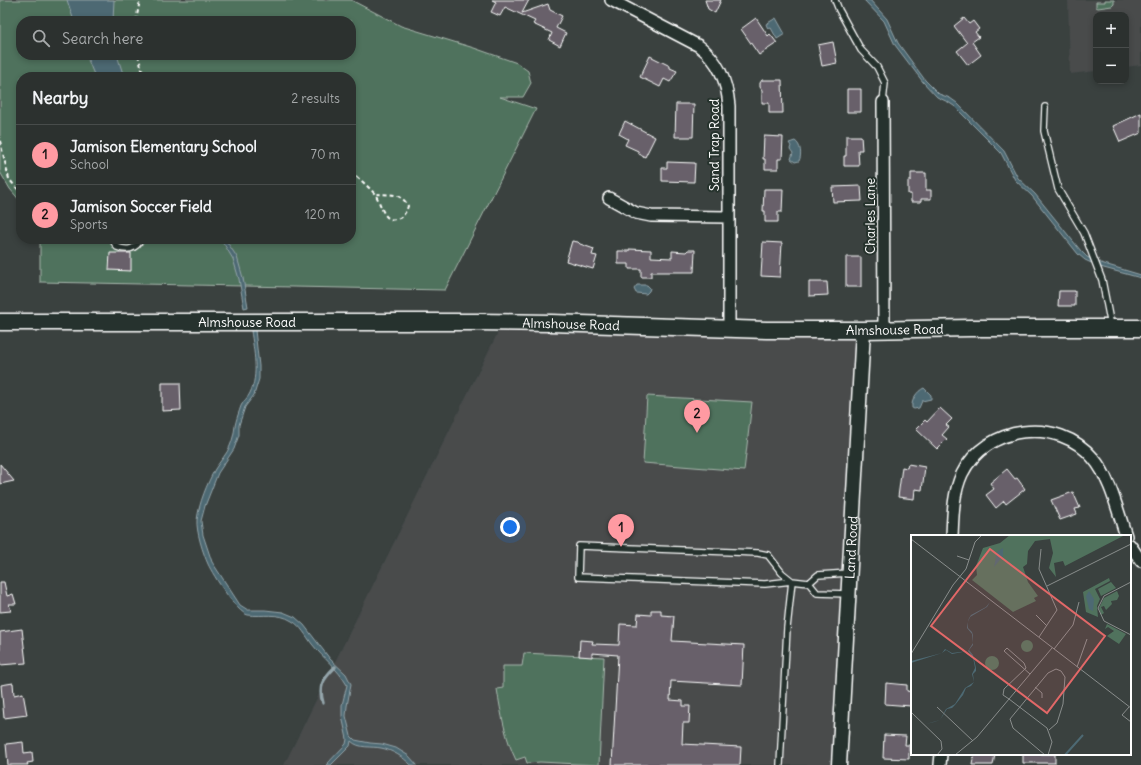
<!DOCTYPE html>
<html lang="en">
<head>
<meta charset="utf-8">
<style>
  body { margin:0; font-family:Delius,sans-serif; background:#343937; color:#f1f3f6 }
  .controls { position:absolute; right:12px; top:12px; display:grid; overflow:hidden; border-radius:8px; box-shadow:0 2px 6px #0003 }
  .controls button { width:36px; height:36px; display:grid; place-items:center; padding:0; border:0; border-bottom:1px solid #484c4b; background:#2c312f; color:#f1f3f6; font:20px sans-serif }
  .you { position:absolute; left:510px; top:527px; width:14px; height:14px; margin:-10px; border:3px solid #fff; border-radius:50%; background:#1a73e8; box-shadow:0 0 0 6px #1a73e833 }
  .badge { display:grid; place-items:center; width:26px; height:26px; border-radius:50%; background:#ff9aa2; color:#111; font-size:13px; font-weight:700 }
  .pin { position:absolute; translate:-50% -33px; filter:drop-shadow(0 1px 2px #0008) }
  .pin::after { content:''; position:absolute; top:21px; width:14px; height:12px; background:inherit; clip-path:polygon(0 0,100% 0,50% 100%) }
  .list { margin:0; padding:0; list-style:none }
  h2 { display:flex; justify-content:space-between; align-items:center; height:52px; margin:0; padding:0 16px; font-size:17px }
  h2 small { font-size:13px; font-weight:400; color:#a6a9aa }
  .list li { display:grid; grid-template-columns:26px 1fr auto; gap:12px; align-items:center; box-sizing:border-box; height:60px; padding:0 16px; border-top:1px solid #484c4b }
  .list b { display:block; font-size:15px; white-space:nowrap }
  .list p { margin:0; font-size:13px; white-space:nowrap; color:#a6a9aa }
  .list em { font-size:13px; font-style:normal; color:#a6a9aa }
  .icon { flex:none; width:22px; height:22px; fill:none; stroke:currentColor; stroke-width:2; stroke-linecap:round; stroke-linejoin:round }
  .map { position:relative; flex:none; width:1141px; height:765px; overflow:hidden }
  .search { position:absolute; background:#2c312f; box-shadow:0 2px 6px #0003; left:16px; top:16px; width:340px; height:44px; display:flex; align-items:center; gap:10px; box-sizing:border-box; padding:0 14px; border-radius:16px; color:#a6a9aa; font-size:15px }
  .panel { position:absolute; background:#2c312f; box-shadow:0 2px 6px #0003; left:16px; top:72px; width:340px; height:172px; border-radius:16px }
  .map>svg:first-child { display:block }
</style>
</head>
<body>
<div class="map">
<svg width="1141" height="765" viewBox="0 0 1141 765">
  <rect width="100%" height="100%" fill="#3a413f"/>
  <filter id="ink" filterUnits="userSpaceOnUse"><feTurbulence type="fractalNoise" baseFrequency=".025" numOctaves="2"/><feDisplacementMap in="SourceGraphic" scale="8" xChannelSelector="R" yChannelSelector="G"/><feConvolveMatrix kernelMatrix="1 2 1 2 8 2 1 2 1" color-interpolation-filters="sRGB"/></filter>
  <g filter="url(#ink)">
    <path fill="#484b4c" d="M1068,0H1141V65L1126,67V15H1096V71L1070,74Z
      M503,322L863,330L840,765H284Z"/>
    <path fill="#50725d" stroke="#a8b8ae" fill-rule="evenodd" d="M0,0H351L401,26L474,48L517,63L528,71L531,83L523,97H500L536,109L445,290L40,282V239H351V77H21V202L10,189L0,172ZM21,21H351V55H21Z
      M1105,0H1114V4L1112,6L1098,8L1096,7V2H1105Z
      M647,396L752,402L744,471L643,463Z
      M524,653L604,657L599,765L540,762L527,763L525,757L516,760C505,738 501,713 497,689L503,688V666H522Z"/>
    <path fill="#4d6973" stroke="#94a5ab" d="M67,0H114L113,21H74Z
      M864,0H870L887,19L898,43L925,80L939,94L950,98L957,103L1004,151L1018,178L1035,194L1081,251L1087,257L1101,263L1141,275V278L1100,267L1085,260L1078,254L1032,196L1015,180L1001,153L954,106L948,102L937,97L923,82L895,45L884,21Z
      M776,18L785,34L777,39L771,28L768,29L766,24Z
      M86,55H117L124,77H95Z
      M795,141C801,145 802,155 799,161L795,162L791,159L793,153L790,149L791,146L789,143Z
      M221,239H225L237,257L243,278L248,307L244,308L239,279L233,259Z
      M637,285H647L650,288L649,291L646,294L636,293L634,289Z
      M255,330L259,366V379L254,395L245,407L239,425V435L234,449L218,473L205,506L201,521L203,535L212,562L240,605L248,610H265L283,612L295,617L304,625L330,659L346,674L351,684L347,706L346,716L351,736L355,740L370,743L382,744L396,748L409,756L417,765H411C403,757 392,750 381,748C371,746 359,749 351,741L350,746L331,765H326L346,744L347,739L342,716V705L347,685C338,669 323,658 312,644C306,636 301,626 292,621C278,612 263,617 248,615C237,613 213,575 208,564C203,553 196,531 197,520C199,503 207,484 215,469C220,461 227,454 230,446C233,439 234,433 235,426C236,420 239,412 241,406C243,401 248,398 250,393C259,375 254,351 251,331Z
      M924,388L931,395V399L922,401L919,408L914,409L912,408C911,400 917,391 924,388Z"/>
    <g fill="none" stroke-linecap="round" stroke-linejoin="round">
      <path stroke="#94a5ab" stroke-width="3.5" d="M323,703C318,686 323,679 335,667"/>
    </g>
    <path fill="#67616a" stroke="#fff" d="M492,0H529L522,13L548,4L550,10L562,16L556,28L566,33L560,46L549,40L552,33L533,24L535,21L505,7L500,16L491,12L496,2Z
      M705,0H721L715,13L708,9Z
      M756,18L768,36L770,34L777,43L759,55L741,29Z
      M964,18L969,24L973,21L979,29L975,32L979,37L972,42L981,55L968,65L957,51L967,43L954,26Z
      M833,42L837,63L822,66L818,45Z
      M650,56L670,66V68L677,71L670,82L664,79L660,87L640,77Z
      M762,80H782L783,113H769V103H762V90L760,87V83Z
      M847,89H861V112H847Z
      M676,104H694L693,137H675Z
      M1141,113V133L1120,142L1113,126Z
      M625,121L655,137L645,157L639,154L638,151L625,145L628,139L619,134Z
      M764,136L783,137L782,159H778V169H765V159H763Z
      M846,136H861L862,150H858L859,166H844V156H846Z
      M667,162L695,163L694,182L662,181V168H667Z
      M911,173H926V190H931V199H921V202H911V194H908V181H911Z
      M861,186L862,201L833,202L832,187Z
      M764,189H783L782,212H778V222H765V211H763Z
      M572,241L578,242L580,244L594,249L592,255L597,256L593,269L566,261Z
      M763,242L782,243L780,277L761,276Z
      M629,249L651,250V257L672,258V251L686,252L688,250H695L694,272H651V277H641V269H629V264H618V251H629Z
      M110,253H131V271L109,270Z
      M846,257H861V287H846Z
      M809,282H827L828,295L809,296Z
      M1059,291H1075V306H1058Z
      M162,383H180L181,410L162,411Z
      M940,408L952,419L946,425L949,427L942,435L947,439L937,449L916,429L925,420L927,422Z
      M0,464L14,481L0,484Z
      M908,464L925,467L922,490L915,489L914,499L898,497L902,467L907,468Z
      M1007,469L1015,479L1017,478L1025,489L1006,504L1004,501L996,508L986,495L994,489L990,483Z
      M1073,492L1080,508L1075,509L1077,514L1060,520L1051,500Z
      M0,582H4L7,596L13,594L16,604H9L11,611L0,612Z
      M651,610H661V615L674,616L672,641L744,645L742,685L671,681L670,700L683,701V706H690L689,723H683L682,744L741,747L740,765H612L618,655L592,653V657L579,656L580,640L593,641L592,644L619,645L620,624L637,625L638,614L651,615Z
      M22,629L26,663L0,665V632Z
      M13,683L14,695L23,693L27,715L4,718L1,685Z
      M886,683L907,685V691L912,692L911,706L885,704Z
      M884,735L906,736L905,745H909V759L883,758Z
      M23,742L24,753L32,752L33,762L27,763L28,765H8L6,744Z
      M974,754H995L993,765H972Z
      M1023,754H1055V763H1023Z"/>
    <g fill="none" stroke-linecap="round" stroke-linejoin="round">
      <defs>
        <path id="service" d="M835,0L839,10L861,50L877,67L885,83L883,102
          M1045,107L1044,131L1058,189L1084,233L1102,280L1111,326
          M112,239L117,247C127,251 134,250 140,241
          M792,581L782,573L768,555L758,553L579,546L578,577L765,584L792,581L809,583L817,593L848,594
          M809,583L818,575L849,573
          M780,765L787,628L792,581"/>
        <path id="minor" d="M611,0L699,46C719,61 727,81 729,106V328
          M883,102L884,329
          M609,198L636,213L651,216L728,217
          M952,536C953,514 953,494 962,474C986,425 1058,416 1093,458C1110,477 1118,512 1126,536
          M1130,545L1141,561
          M940,765L941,754"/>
        <g id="tertiary">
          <path id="s1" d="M839,765L863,330"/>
        </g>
        <g id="secondary">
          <path id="s2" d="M0,322H478L551,323L767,330H863L970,328H1141"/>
        </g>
      </defs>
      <use href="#service" stroke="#fff" stroke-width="8"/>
      <use href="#minor" stroke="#fff" stroke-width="14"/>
      <use href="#tertiary" stroke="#fff" stroke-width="17"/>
      <use href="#secondary" stroke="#fff" stroke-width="19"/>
      <path stroke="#fff" stroke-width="2" stroke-dasharray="4 3" stroke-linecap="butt" d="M136,21L140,0
        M138,55L144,77
        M0,141L9,179L21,193
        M351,172C359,179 367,185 374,193C381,200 382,223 396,219C403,218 406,212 408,206C401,192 390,195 376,194
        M148,242H156L168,239"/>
      <use href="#service" stroke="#26332d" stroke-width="5.5"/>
      <use href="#minor" stroke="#26332d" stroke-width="11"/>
      <use href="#tertiary" stroke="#26332d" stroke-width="14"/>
      <use href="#secondary" stroke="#26332d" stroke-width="16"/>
    </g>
  </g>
  <g text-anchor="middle" stroke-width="4" stroke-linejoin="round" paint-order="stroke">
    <g font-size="13" fill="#fff" stroke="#26332d">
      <text transform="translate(714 145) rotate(-90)" y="5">Sand Trap Road</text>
      <text transform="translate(870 216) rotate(-90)" y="5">Charles Lane</text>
      <text dy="5" stroke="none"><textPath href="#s2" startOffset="247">Almshouse Road</textPath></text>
      <text dy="5" stroke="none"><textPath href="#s2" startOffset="571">Almshouse Road</textPath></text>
      <text dy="5" stroke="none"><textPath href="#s2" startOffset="895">Almshouse Road</textPath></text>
      <text dy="5" stroke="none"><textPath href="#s1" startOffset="218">Land Road</textPath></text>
    </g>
  </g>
  <g transform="translate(911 535)">
    <rect width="220" height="220" fill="#3a413f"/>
    <path d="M99,0H214L154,31L152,26L143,28L145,42L138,33L142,18L139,4L124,6L117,16L116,29L112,32L117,47L127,61L123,63L125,66L102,77L61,45L66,40L65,31L72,13L89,8ZM198,43L199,46L184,54L189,64L186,71L187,82L175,77L172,57ZM200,47L205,53L190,61L187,54ZM206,56L208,61L206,65L200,66L201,69L195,75L193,71L190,72L193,78L190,80L188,73L193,63ZM196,89L215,99L208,109L196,101L203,96L197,92L194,94ZM110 111a6 6 0 1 1 12 0a6 6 0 1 1-12 0ZM74 128a7 7 0 1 1 14 0a7 7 0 1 1-14 0Z" fill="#50725d"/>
    <path d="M92,13V21L83,32L86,17ZM178,56L183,64L182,76L178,74L175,61ZM79,67L76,72L59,82L57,87V93L61,97L62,100V110L58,115L62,120L65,133V136L62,139L63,147L60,151L55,153L52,160L44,170L41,173L36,174L29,185L23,187L15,189L29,185L35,174L44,169L54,153L63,147L61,139L64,133L62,122L57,116L41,119L35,115L31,118L0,128V126L31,118L34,114L41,118L57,116L62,108L61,99L56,93L57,87L58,83L60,80L75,72Z" fill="#4d6973"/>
    <path fill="none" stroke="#4d6973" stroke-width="2" d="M154,220L172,200"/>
    <path fill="none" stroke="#898d8c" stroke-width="1" d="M0,4L220,173M46,21L58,25M220,47L193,61L187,73L193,86L220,100M136,51L220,9M0,54V67M125,80L136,91M128,102L146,75L128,34L130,14M143,114L162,90L168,67M0,119L42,50L55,34L64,7L71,0M166,132L176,104M115,133L113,128L96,113L93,116L119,139M124,152L131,158V163M98,164L136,193L141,207L137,220M98,164L92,160L93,154L115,133M26,172L62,206M218,172L211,180L220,187M0,177L30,206L31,214L26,220M44,220L66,202L141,113M134,220L102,193L99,184L137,138L145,134L150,136L154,142L152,169L146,188L138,195"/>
    <path fill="#e26868" fill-opacity="0.15" stroke="#e26868" stroke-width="2" d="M79,14L194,101L136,178L20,91Z"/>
    <rect width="220" height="220" fill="none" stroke="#fff" stroke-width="2"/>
  </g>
</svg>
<div class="controls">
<button>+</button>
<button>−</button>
</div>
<div class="you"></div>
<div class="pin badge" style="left:621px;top:547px">1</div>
<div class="pin badge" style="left:697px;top:433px">2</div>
<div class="search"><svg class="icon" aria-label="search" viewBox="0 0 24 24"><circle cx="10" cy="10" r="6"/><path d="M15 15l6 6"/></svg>Search here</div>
<section class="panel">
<h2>Nearby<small>2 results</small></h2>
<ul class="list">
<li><span class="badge">1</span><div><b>Jamison Elementary School</b><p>School</p></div><em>70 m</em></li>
<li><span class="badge">2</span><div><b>Jamison Soccer Field</b><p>Sports</p></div><em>120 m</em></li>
</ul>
</section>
</div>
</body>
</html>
